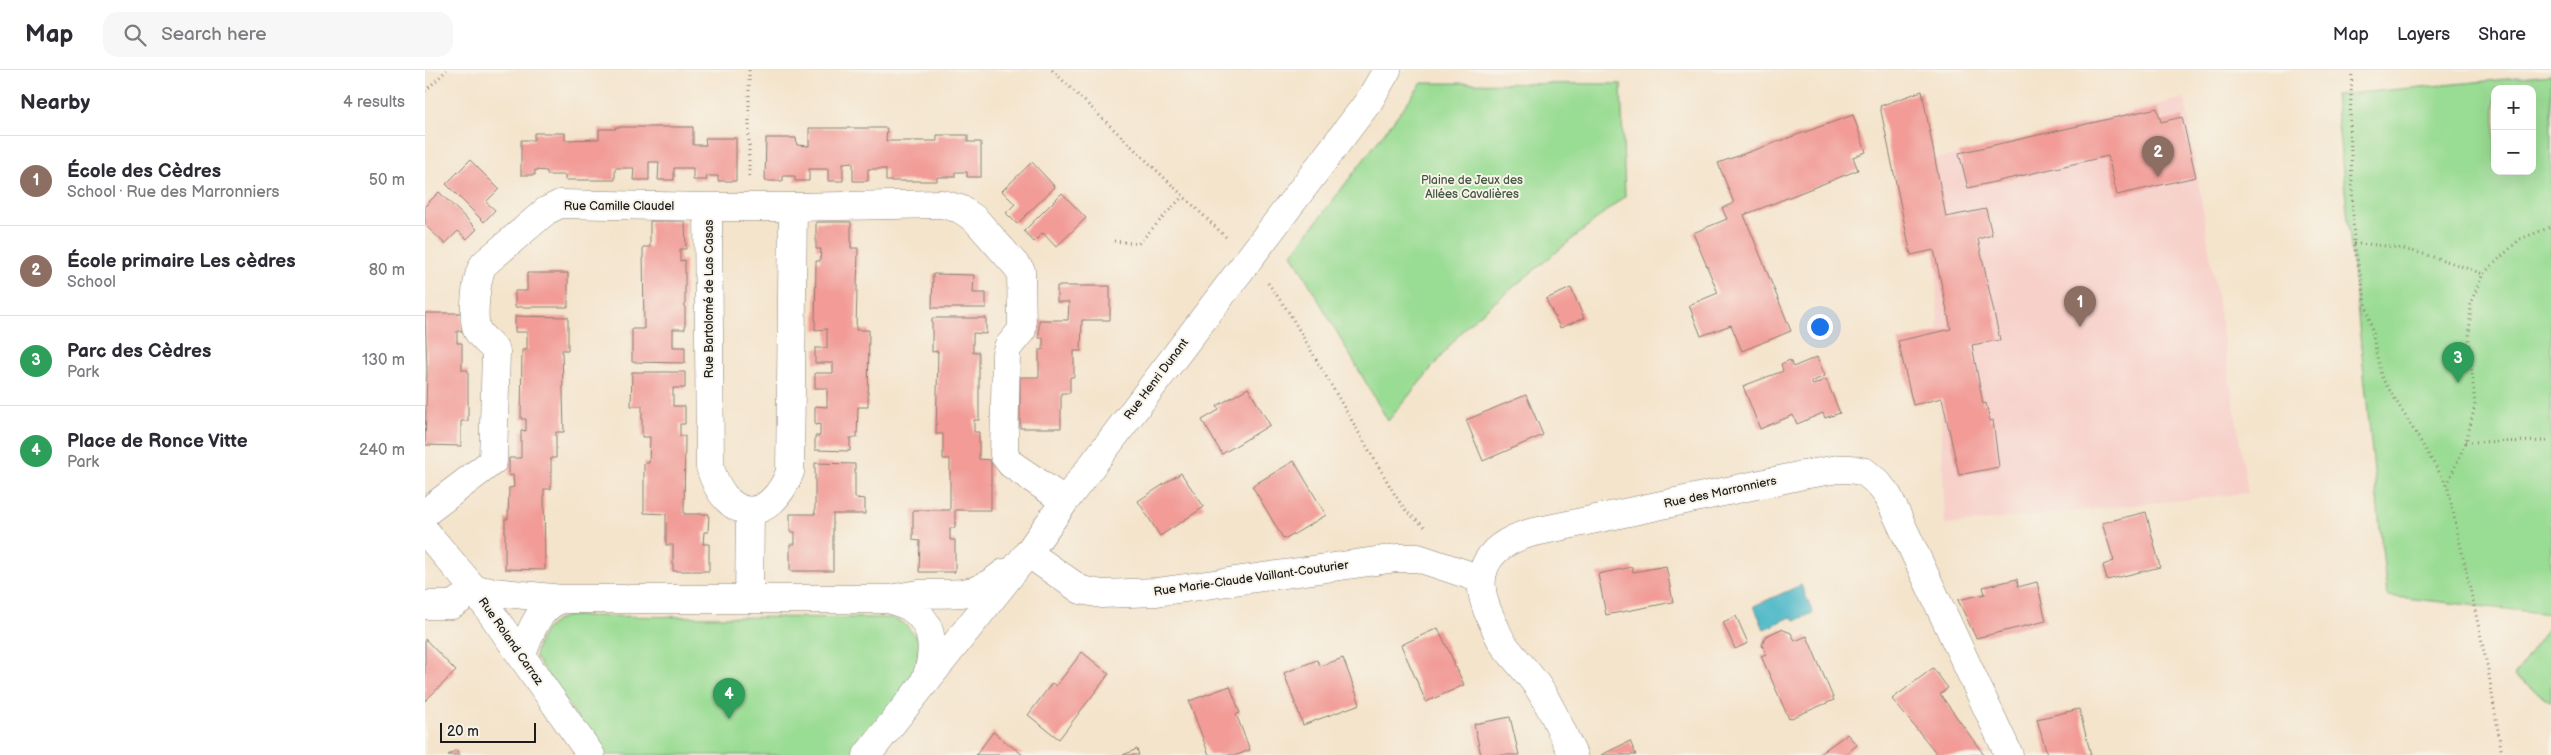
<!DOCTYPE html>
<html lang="en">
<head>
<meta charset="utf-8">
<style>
  body { margin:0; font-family:"Balsamiq Sans",sans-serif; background:#f7f7f7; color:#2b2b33 }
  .controls { position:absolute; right:15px; top:15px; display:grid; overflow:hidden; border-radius:10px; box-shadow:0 5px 20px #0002 }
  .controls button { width:45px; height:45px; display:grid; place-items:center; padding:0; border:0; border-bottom:1px solid #e1e1e2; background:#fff; color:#2b2b33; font:25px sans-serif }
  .scale { position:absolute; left:15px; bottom:12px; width:96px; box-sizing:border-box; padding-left:5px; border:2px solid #1c1c1c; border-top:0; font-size:14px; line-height:18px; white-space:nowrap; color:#1c1c1c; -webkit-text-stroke:4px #f7f3e8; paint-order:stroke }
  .you { position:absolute; left:1394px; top:256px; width:18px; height:18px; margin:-12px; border:4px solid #fff; border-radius:50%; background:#1a73e8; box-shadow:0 0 0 8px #1a73e833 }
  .badge { display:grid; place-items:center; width:32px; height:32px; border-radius:50%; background:#b5179e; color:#fff; font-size:16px; font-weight:700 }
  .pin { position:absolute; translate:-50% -41px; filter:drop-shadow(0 1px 2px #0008) }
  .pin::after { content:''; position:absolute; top:26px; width:18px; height:15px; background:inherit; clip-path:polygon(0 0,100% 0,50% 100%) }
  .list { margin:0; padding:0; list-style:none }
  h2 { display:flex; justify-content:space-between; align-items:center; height:65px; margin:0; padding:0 20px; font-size:21px }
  h2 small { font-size:16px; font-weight:400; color:#7c7c81 }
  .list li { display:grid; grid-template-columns:32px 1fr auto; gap:15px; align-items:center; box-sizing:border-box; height:90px; padding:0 20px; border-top:1px solid #e1e1e2 }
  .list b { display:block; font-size:19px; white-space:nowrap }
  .list p { margin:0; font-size:16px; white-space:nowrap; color:#7c7c81 }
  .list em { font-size:16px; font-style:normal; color:#7c7c81 }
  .icon { flex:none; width:28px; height:28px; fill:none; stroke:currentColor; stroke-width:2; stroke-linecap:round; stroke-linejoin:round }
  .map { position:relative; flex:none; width:2126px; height:685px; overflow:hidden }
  header { display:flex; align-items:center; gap:30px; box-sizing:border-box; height:70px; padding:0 25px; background:#fff; border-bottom:1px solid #e1e1e2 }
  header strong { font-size:24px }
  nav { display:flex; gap:28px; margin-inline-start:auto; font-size:18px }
  .search { width:350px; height:45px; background:#f7f7f7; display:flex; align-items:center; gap:12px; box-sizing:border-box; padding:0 18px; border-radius:15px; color:#7c7c81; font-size:19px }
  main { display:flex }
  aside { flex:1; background:#fff }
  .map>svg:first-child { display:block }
</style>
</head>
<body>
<header>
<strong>Map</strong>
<div class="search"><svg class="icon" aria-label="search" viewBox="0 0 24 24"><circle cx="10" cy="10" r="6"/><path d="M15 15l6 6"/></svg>Search here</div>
<nav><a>Map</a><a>Layers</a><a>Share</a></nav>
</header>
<main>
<aside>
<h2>Nearby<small>4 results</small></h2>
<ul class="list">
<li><span class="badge" style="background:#8d6e63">1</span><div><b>École des Cèdres</b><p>School · Rue des Marronniers</p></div><em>50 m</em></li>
<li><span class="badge" style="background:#8d6e63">2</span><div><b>École primaire Les cèdres</b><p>School</p></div><em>80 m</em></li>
<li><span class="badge" style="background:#2e9e5b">3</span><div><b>Parc des Cèdres</b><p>Park</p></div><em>130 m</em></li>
<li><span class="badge" style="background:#2e9e5b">4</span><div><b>Place de Ronce Vitte</b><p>Park</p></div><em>240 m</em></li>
</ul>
</aside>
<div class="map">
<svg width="2126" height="685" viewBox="0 0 2126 685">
  <rect width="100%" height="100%" fill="#f7f3e8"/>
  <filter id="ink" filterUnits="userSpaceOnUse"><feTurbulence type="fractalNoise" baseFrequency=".02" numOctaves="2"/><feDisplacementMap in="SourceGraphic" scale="10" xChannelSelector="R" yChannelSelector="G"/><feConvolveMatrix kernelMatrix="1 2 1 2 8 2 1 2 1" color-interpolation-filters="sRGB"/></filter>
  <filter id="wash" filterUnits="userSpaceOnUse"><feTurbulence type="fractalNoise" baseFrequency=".0096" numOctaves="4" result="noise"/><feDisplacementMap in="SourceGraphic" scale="20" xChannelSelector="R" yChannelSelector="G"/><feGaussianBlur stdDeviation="1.12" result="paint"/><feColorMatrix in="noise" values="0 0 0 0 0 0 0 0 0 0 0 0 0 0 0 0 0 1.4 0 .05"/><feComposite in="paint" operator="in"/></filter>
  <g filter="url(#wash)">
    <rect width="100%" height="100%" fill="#f4e4cc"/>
    <path fill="#f7d0ca" d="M1760,28L1823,423L1520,455L1507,90Z"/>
    <path fill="#99dc93" stroke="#5a7c58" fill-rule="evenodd" d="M2126,5V544L1962,526L1910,25ZM2070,19H2107V101H2070Z
      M997,13L1196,14L1200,126L1042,255L963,351L867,184Z
      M143,546L467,548L480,554L491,567L494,572L491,604L430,685H178L110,587C113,567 122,552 143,546Z
      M2126,554V632L2089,606Z"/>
    <path fill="#4bb8c7" stroke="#346a72" d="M1376,515L1388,543L1371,550L1366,547L1339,559L1329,536Z"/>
    <g id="blocks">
      <path fill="#f29b97" d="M1497,21L1521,147L1561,139L1567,165L1553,169L1575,270L1547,275L1558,334L1561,333L1565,351L1568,350L1574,397L1534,405L1517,328L1488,335L1473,271L1526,259L1509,180L1486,185L1455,36Z
        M1732,38L1736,52L1757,47L1771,107L1692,125L1683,86L1543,118L1534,83Z
        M1428,45L1441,82L1428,87L1433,100L1319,145L1366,261L1317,281L1306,255L1276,266L1264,235L1293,223L1268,163L1302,149L1297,138L1309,133L1293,93Z
        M190,57H268V75H281L280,68H311V111H293V106H281L282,110H268V98H249V110H233L234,92H224V110H208L209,98H190V110H140V105H122V101L110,100V105H96V70H109V63H140V70L174,69V59H191Z
        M384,58H462L461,71H512V65H543V72H556V107H542V102H530V107H512V111H461V99H443V111H428V92L418,93V111H403V99H384V111H370V106H358V111H340L341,68H371L372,75L384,76Z
        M45,90L74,119L61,132L70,140L59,152L21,114Z
        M607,92L630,117L592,154L581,143L590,134L577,121Z
        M14,122L52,159L42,169L33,161L20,174L0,155V136Z
        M637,123L661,148L631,177L618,163L609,172L599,161Z
        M225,151H260L261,179H255V191L260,190V259H248V277H260V293L207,292V259H219L218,177H225Z
        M391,152H426V178H433L431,260H444L443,337H433L432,368H425V381L390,380V366H395V354L390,355V336L402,337V318H390V303H408V293H390V278H402V259L390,260L391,191H395L396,179H391Z
        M102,203H143V237H90V221H102Z
        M508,204L549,205L548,223H561V238H507Z
        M632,216H685V250H657L656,281H649V307H645V323H636V358H595V307H614V280H618V268H614V250H643L644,232H632Z
        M1146,218L1159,248L1135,258L1121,229Z
        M0,243H37V261H32V273H37V300H43V351H36V376L0,375L2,300Z
        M90,246L143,247V280H137L139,362H131V388H126V419H119L120,500L80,499V449H83L84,418L89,417L88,405L84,406V388H96V360L101,361V349H96L97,280H102V262H90Z
        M507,248H561V264L548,263V282H554V350H549V362H554V389L566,390V440H530V458H525V470H530V502H494L495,471L488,470V440H525V389H518V364H511L513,281L507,282Z
        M1392,287L1400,306L1386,312L1388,315L1401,309L1415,343L1400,348L1398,343L1372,354L1368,345L1335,359L1318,316L1358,301L1356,294L1365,290L1368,297Z
        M207,302H260V318H248V336H260V354H255V366H260L259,444H284L283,462H279L278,474H284V501H248V475H241V444L219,443V393H224L225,367H217V336H206Z
        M823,318L845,355L797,384L777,350L794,340L792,336Z
        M1101,325L1118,365L1058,391L1041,350Z
        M869,391L901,445L861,469L858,468L827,416Z
        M390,393L430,394V428L440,429V444H408V501H365V474H370V462H365V444H390Z
        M756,403L779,437L735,466L713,431Z
        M1721,442L1735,497L1682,510L1678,495L1689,491L1677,453Z
        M1241,496L1248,532L1181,545L1173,504L1207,497L1208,502Z
        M1592,509L1593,517L1612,512L1621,551L1551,568L1533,530L1560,524L1558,517Z
        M1311,546L1323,573L1310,579L1298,552Z
        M1013,558L1029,592V598L1031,597L1039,615L1001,632L976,575Z
        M1356,559L1366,563L1370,571L1382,566L1409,630L1364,649L1336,586L1341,584L1337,575L1341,566Z
        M0,569L31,601L0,631Z
        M657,582L684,604L634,669L603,645L627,613L631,616Z
        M918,588L935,634L878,655L859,603L892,590L895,596Z
        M1508,598L1523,618L1515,624L1559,685H1513L1467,629Z
        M805,616L815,643L811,644L825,680L812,685H784L764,631Z
        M1654,639L1666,685H1622L1612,649Z
        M1085,647L1094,685H1056L1049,654Z
        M568,662L598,685H551Z
        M1422,664L1432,675L1420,685H1393Z
        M1205,671L1211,685H1176Z
        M712,679L714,685H698Z
        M31,680L35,685H23Z"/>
    </g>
  </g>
  <g filter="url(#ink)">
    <use href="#blocks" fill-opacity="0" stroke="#888074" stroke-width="1"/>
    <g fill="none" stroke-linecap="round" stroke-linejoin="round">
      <defs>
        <path id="street" d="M283,137H368L365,402C344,456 301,452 285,397Z
          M368,137L517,134L535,139L550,149L596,201L597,260L583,277L581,284L579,385L586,394L640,431
          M0,443L68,391L71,281C66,274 56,268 52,260C47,247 51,204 59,194L121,141L135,134L283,137
          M0,461L50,520L166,685
          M603,483L656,520L677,524L732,522L972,488H993L1056,509
          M50,520L137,529
          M324,529L325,442
          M464,529C471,532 480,534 486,538C511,554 510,586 500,610
          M0,535H27L50,520
          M97,585C105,562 113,537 137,529H464C474,528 485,525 495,524C533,522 546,530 579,503
          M442,685L603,483L640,431L944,31L962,0
          M1148,685C1137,662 1126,635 1111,614C1101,600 1089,588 1079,575C1074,568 1071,559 1067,551C1045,507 1058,477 1105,463L1378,405L1413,399H1426L1440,402L1453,413L1463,426L1584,685"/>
      </defs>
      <use href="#street" stroke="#888074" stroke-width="29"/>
      <path stroke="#888074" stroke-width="3" stroke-dasharray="1 4" stroke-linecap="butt" d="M324,0V107
        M627,0L802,168
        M1927,0L1925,53L1929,174L1956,306L2022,415L2063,599L2077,685
        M0,21L22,0
        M689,171L713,174L758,126
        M1929,174C1973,173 2017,189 2058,204
        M843,213L863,241L973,430L983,443L1000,457
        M2041,372L2126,371
        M2022,415L2041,372L2050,336L2044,269L2046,232L2058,204L2095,169L2126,157"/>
      <use href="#street" stroke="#fff" stroke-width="28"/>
    </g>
  </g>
  <g text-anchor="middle" stroke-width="4" stroke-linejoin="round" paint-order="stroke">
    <g font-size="12" fill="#425640" stroke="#f7f3e8">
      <text x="1047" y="114">Plaine de Jeux des<tspan x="1047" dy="14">Allées Cavalières</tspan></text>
    </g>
    <g font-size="12" fill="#1c1c1c" stroke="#f7f3e8">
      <text x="194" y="140">Rue Camille Claudel</text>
      <text transform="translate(284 229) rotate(-90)" y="4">Rue Bartolomé de Las Casas</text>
      <text transform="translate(731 309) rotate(-53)" y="4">Rue Henri Dunant</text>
      <text transform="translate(1295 422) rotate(-12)" y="4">Rue des Marronniers</text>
      <text transform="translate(826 508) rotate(-8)" y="4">Rue Marie-Claude Vaillant-Couturier</text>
      <text transform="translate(86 571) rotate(55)" y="4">Rue Roland Carraz</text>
    </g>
  </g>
</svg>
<div class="controls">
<button>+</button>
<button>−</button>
</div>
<div class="scale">20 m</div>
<div class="you"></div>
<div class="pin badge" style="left:1655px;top:257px;background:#8d6e63">1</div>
<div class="pin badge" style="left:1733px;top:107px;background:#8d6e63">2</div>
<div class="pin badge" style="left:2033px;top:313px;background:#2e9e5b">3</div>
<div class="pin badge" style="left:304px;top:649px;background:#2e9e5b">4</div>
</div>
</main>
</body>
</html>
